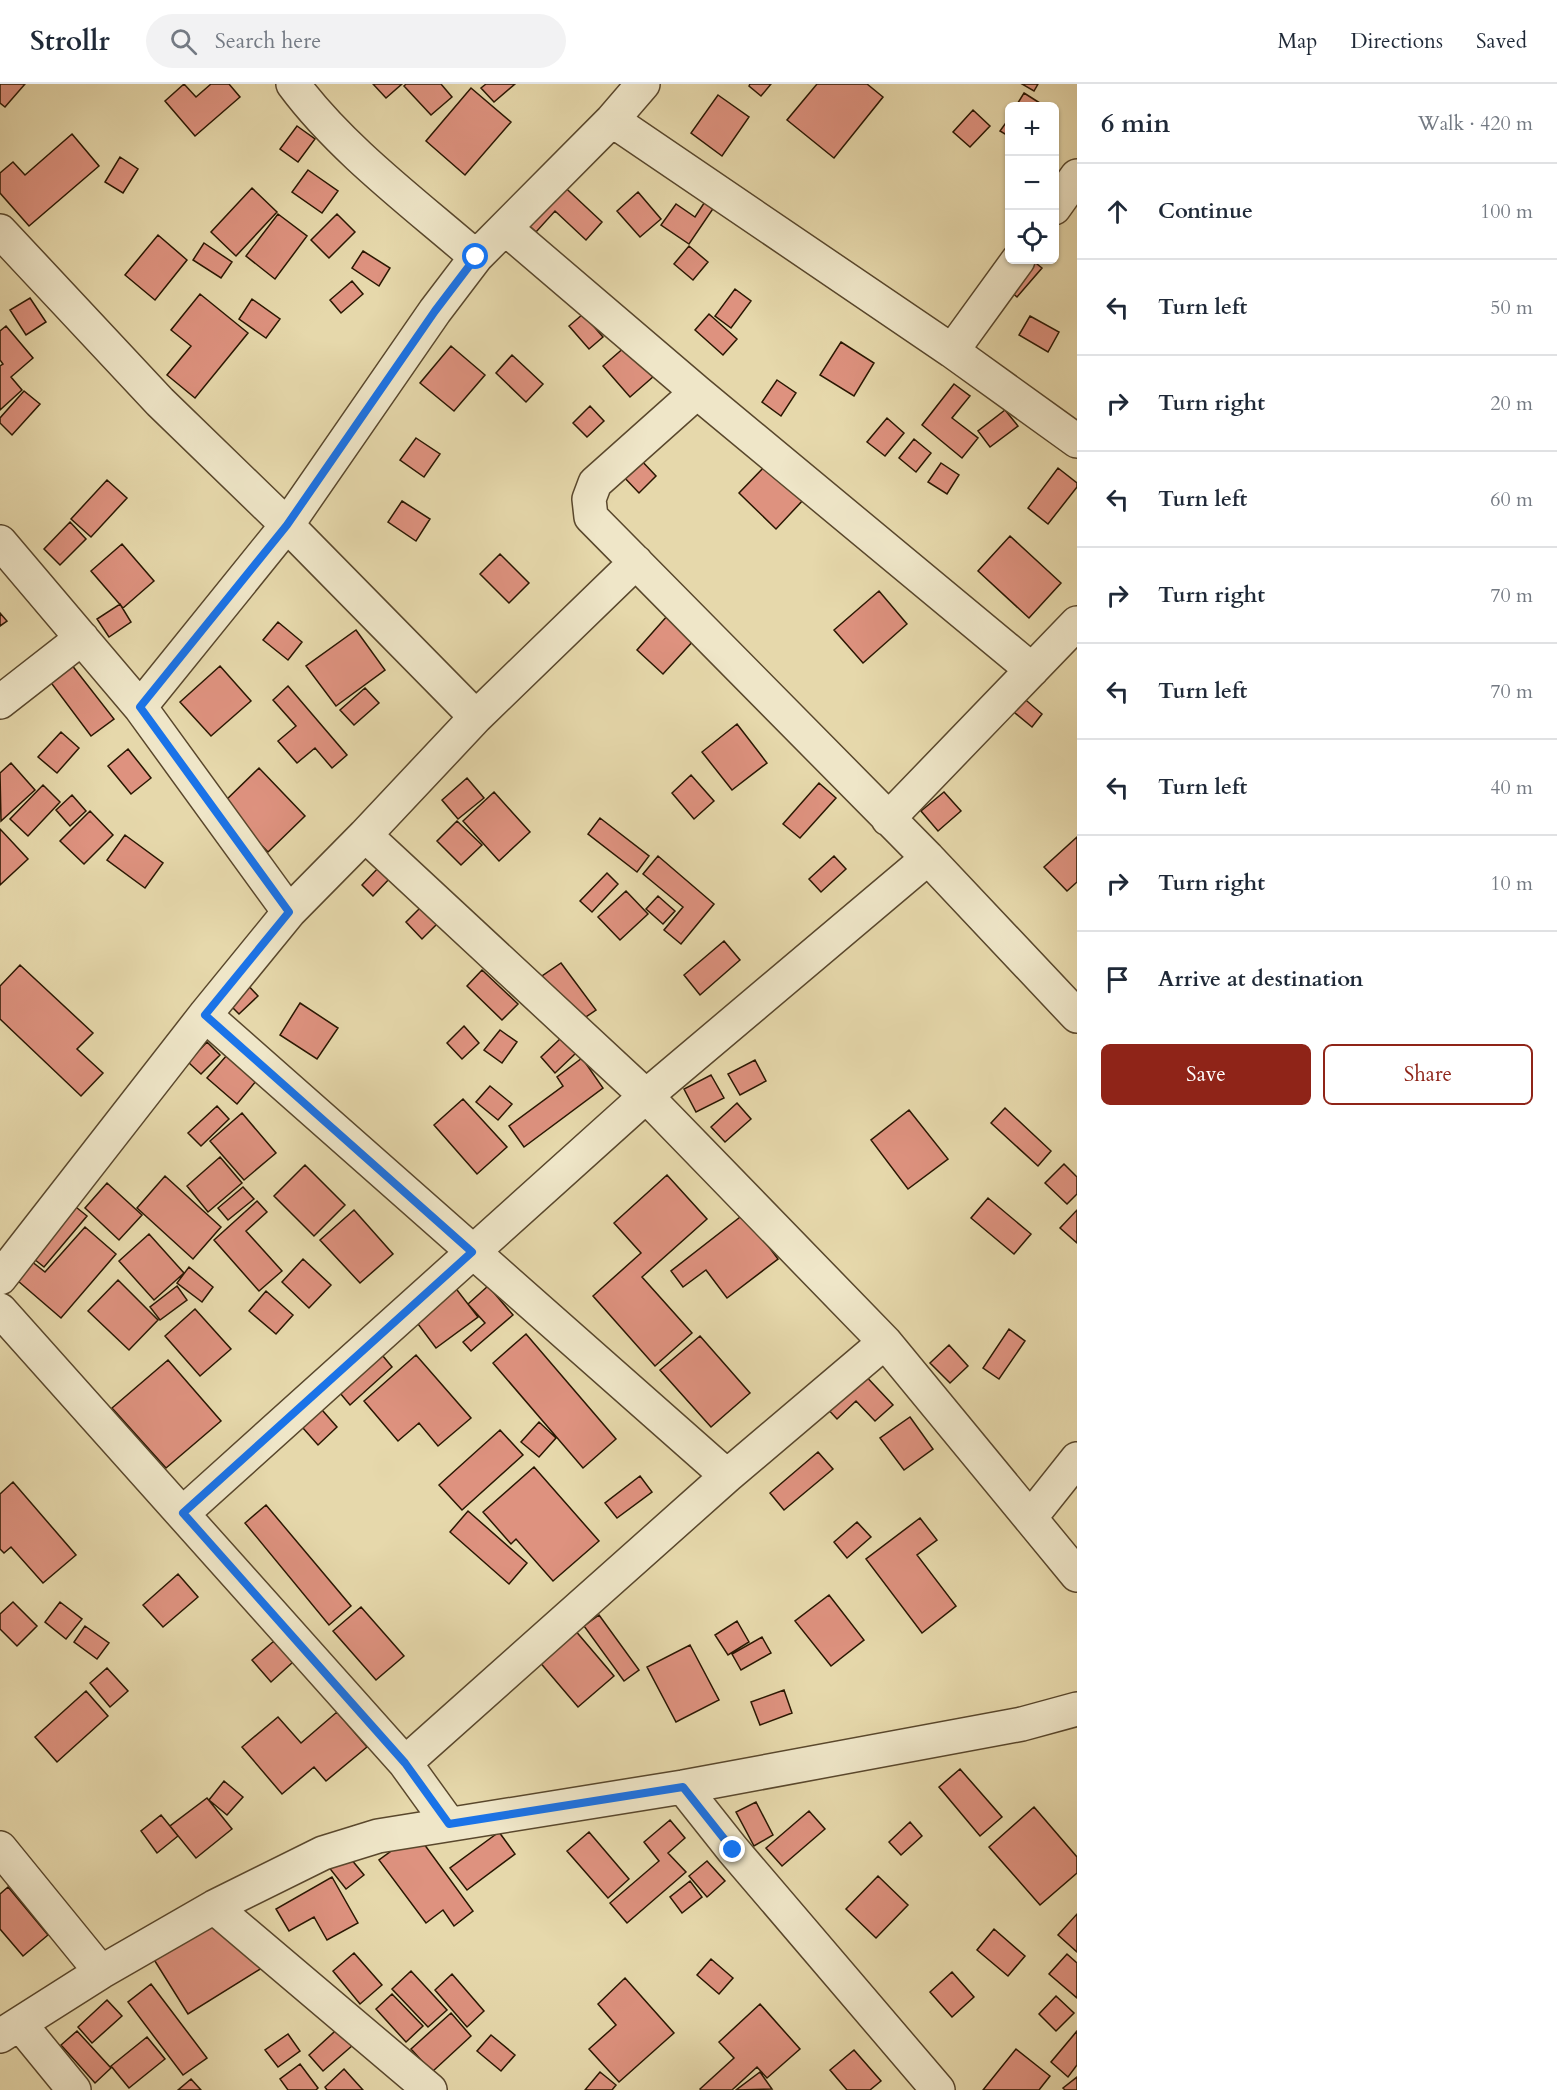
<!DOCTYPE html>
<html lang="en">
<head>
<meta charset="utf-8">
<style>
  body { margin:0; font-family:Cardo,serif; background:#f2f2f3; color:#1f2937 }
  .controls { position:absolute; right:18px; top:18px; display:grid; overflow:hidden; border-radius:9px; box-shadow:0 2px 4px #0004 }
  .controls button { width:54px; height:54px; display:grid; place-items:center; padding:0; border:0; border-bottom:2px solid #e0e1e3; background:#fff; color:#1f2937; font:30px sans-serif }
  .stop { position:absolute; width:18px; height:18px; margin:-14px; border:4px solid #1a73e8; border-radius:50%; background:#fff }
  .stop.end { background:#1a73e8; border-color:#fff; box-shadow:0 2px 6px #0008 }
  .list { margin:0; padding:0; list-style:none }
  h2 { display:flex; justify-content:space-between; align-items:center; height:78px; margin:0; padding:0 24px; font-size:26px }
  h2 small { font-size:20px; font-weight:400; color:#747a83 }
  .list li { display:grid; grid-template-columns:39px 1fr auto; gap:18px; align-items:center; box-sizing:border-box; height:96px; padding:0 24px; border-top:2px solid #e0e1e3 }
  .list b { display:block; font-size:22px; white-space:nowrap }
  .list em { font-size:20px; font-style:normal; color:#747a83 }
  .actions { display:flex; gap:12px; padding:18px 24px }
  .actions a { flex:1; padding:14px 0; border:2px solid #8f2418; border-radius:9px; text-align:center; font-size:21px; color:#8f2418 }
  .actions .main { background:#8f2418; color:#fff }
  .icon { flex:none; width:33px; height:33px; fill:none; stroke:currentColor; stroke-width:2; stroke-linecap:round; stroke-linejoin:round }
  .map { position:relative; flex:none; width:1077px; height:2006px; overflow:hidden }
  header { display:flex; align-items:center; gap:36px; box-sizing:border-box; height:84px; padding:0 30px; background:#fff; border-bottom:2px solid #e0e1e3 }
  header strong { font-size:28px }
  nav { display:flex; gap:33px; margin-inline-start:auto; font-size:21px }
  .search { width:420px; height:54px; background:#f2f2f3; display:flex; align-items:center; gap:15px; box-sizing:border-box; padding:0 21px; border-radius:33px; color:#747a83; font-size:22px }
  main { display:flex }
  aside { flex:1; background:#fff }
  .map>svg:first-child { display:block }
</style>
</head>
<body>
<header>
<strong>Strollr</strong>
<div class="search"><svg class="icon" aria-label="search" viewBox="0 0 24 24"><circle cx="10" cy="10" r="6"/><path d="M15 15l6 6"/></svg>Search here</div>
<nav><a>Map</a><a>Directions</a><a>Saved</a></nav>
</header>
<main>
<div class="map">
<svg width="1077" height="2006" viewBox="0 0 1077 2006">
  <rect width="100%" height="100%" fill="#e6d8ab"/>
  <filter id="stains"><feTurbulence type="fractalNoise" baseFrequency=".00333" numOctaves="4"/><feColorMatrix values="0 0 0 0 .2 0 0 0 0 .09 0 0 0 0 .02 0 0 0 .5 -.17"/></filter>
  <radialGradient id="worn" r=".72"><stop offset=".6" stop-color="#630" stop-opacity="0"/><stop offset="1" stop-color="#630" stop-opacity=".3"/></radialGradient>
  <path fill="#de927f" stroke="#2a1702" stroke-width="1.5" d="M0,0H25L5,23L0,19Z
    M184,0L196,13L211,0H229L240,13L195,52L165,17Z
    M373,0H402L386,14Z
    M406,0H441L452,13L431,31L404,2Z
    M486,0H515L494,18L481,4Z
    M750,0H771L761,12L749,2Z
    M817,0H867L883,13L834,74L787,36Z
    M1022,0H1038L1034,7Z
    M471,4L511,38L465,91L426,57Z
    M1024,9L1043,21L1042,22H1016Z
    M718,11L749,33L722,72L691,49Z
    M973,26L990,42L970,63L953,48Z
    M1010,33V53L1000,47Z
    M297,42L315,55L298,78L280,65Z
    M72,50L99,82L29,142L0,109V89L13,78L25,91Z
    M120,73L138,85L123,109L105,98Z
    M308,86L338,107L322,129L292,108Z
    M555,94L602,138L586,156L555,127L536,148L520,133Z
    M252,104L277,128L236,172L211,148Z
    M712,107L721,113L689,160L661,141L676,120L695,133Z
    M638,108L661,135L640,153L617,127Z
    M278,130L307,152L275,195L246,172Z
    M337,130L355,148L329,174L311,156Z
    M158,151L187,176L155,216L125,191Z
    M204,159L232,178L221,194L193,176Z
    M689,162L708,178L693,196L674,180Z
    M363,167L390,184L379,202L352,184Z
    M1032,176L1042,184L1017,213L1001,199Z
    M352,197L363,210L341,229L330,216Z
    M735,205L751,217L731,244L715,232Z
    M200,210L248,249L195,314L167,291L191,262L171,246Z
    M30,214L46,238L26,251L10,226Z
    M252,215L280,235L266,254L239,235Z
    M583,230L603,253L589,265L569,242Z
    M709,230L737,255L723,271L695,246Z
    M1030,232L1059,248L1048,268L1019,251Z
    M6,242L33,274L11,293L22,306L0,326V282L3,280L0,276V247Z
    M841,258L874,279L854,312L820,291Z
    M451,262L485,291L454,327L420,299Z
    M626,262L654,292L630,313L603,282Z
    M512,271L543,300L526,318L496,289Z
    M777,296L796,309L781,332L762,318Z
    M954,300L970,312L952,334L978,354L962,374L922,341Z
    M24,307L40,320L12,351L0,339V334Z
    M590,322L604,337L587,353L573,339Z
    M1005,326L1018,342L990,363L978,347Z
    M887,334L904,349L885,372L867,358Z
    M416,354L440,370L424,393L400,376Z
    M914,355L931,369L916,388L899,374Z
    M639,374L656,392L639,409L622,391Z
    M768,379L805,414L776,445L739,409Z
    M941,379L959,391L947,410L928,398Z
    M1058,384L1077,399V403L1048,440L1028,424Z
    M107,396L127,414L91,453L71,435Z
    M402,417L430,435L416,457L388,438Z
    M70,438L86,455L60,481L44,465Z
    M1010,452L1061,499L1029,534L978,487Z
    M122,460L154,497L123,524L91,487Z
    M500,470L529,499L509,519L480,490Z
    M879,507L907,540L863,579L834,546Z
    M120,520L131,538L109,553L97,535Z
    M0,529L7,537L0,542Z
    M668,531L695,555L663,590L637,566Z
    M278,538L302,558L288,576L263,556Z
    M356,546L385,586L336,622L306,582Z
    M71,580L114,635L91,652L49,596Z
    M220,582L251,617L211,652L180,618Z
    M288,602L347,671L332,684L315,664L297,679L278,657L296,642L273,616Z
    M365,604L379,619L354,641L340,626Z
    M1020,611L1042,630L1032,643L1009,624Z
    M737,640L767,679L732,706L702,668Z
    M61,648L79,664L57,689L38,673Z
    M128,665L151,694L131,710L108,682Z
    M11,679L35,706L1,737L0,689Z
    M259,684L305,732L268,768L222,720Z
    M691,691L714,717L694,735L672,709Z
    M467,694L484,714L458,735L442,716Z
    M819,699L836,714L800,754L783,740Z
    M43,701L60,718L28,752L10,735Z
    M494,708L530,748L499,777L463,737Z
    M944,708L961,727L938,747L921,727Z
    M72,711L86,727L70,742L56,726Z
    M90,727L113,751L84,780L60,757Z
    M600,734L649,772L637,788L588,750Z
    M457,737L482,761L461,781L437,757Z
    M0,745L28,775L0,801Z
    M125,751L163,779L145,804L107,776Z
    M1077,753V798L1067,807L1044,783Z
    M658,772L714,820L681,860L664,846L683,823L643,790Z
    M834,772L846,785L821,808L809,795Z
    M380,782L391,793L373,812L362,801Z
    M607,789L618,800L592,828L580,817Z
    M626,807L648,830L620,856L598,833Z
    M658,812L675,827L663,840L646,825Z
    M422,822L438,839L422,855L406,838Z
    M724,857L740,876L700,911L684,891Z
    M561,879L596,926L577,939L542,892Z
    M20,881L93,949L77,965L103,989L81,1012L0,935V902Z
    M482,886L518,920L502,936L467,902Z
    M244,897L258,912L239,930L225,916Z
    M300,919L338,944L317,975L280,951Z
    M464,942L479,959L462,975L447,959Z
    M500,946L517,958L502,979L484,966Z
    M561,954L576,969L555,989L541,973Z
    M207,958L220,971L201,990L188,978Z
    M227,971L257,996L237,1020L207,994Z
    M582,974L603,1004L524,1063L509,1042L563,1002L557,993Z
    M755,976L766,997L740,1011L728,990Z
    M711,991L724,1014L696,1028L684,1005Z
    M490,1002L512,1020L498,1036L476,1018Z
    M463,1015L507,1063L477,1090L434,1041Z
    M737,1019L751,1035L725,1058L711,1043Z
    M217,1022L229,1035L201,1062L188,1049Z
    M1005,1024L1051,1067L1038,1082L991,1039Z
    M909,1026L948,1075L908,1105L871,1056Z
    M242,1029L276,1069L244,1096L210,1057Z
    M220,1073L242,1099L208,1128L187,1102Z
    M1064,1080L1077,1093V1110L1067,1120L1045,1099Z
    M305,1081L345,1121L314,1152L274,1112Z
    M667,1091L707,1135L642,1193L692,1249L655,1282L593,1212L641,1169L614,1139Z
    M165,1092L221,1143L193,1175L137,1124Z
    M107,1099L142,1131L119,1156L85,1124Z
    M243,1103L254,1115L228,1136L218,1124Z
    M988,1114L1031,1150L1014,1170L971,1134Z
    M66,1115L87,1132L44,1183L24,1167Z
    M257,1117L267,1128L246,1147L282,1187L259,1207L214,1156Z
    M354,1126L393,1170L360,1199L320,1156Z
    M1077,1126V1159L1060,1144Z
    M744,1130L778,1175L727,1214L706,1186L683,1203L671,1187Z
    M85,1143L116,1170L61,1234L11,1191L26,1173L45,1188Z
    M149,1150L184,1189L154,1216L119,1177Z
    M303,1175L331,1201L309,1224L282,1198Z
    M189,1183L213,1203L202,1218L177,1199Z
    M447,1193L478,1233L436,1264L406,1224Z
    M118,1196L158,1236L129,1266L88,1227Z
    M177,1202L187,1216L160,1236L150,1223Z
    M488,1202L513,1231L471,1267L463,1258L485,1239L468,1220Z
    M266,1207L293,1231L276,1250L249,1227Z
    M195,1225L231,1265L200,1292L165,1252Z
    M1009,1245L1025,1257L999,1295L983,1284Z
    M526,1250L616,1355L583,1384L493,1279Z
    M700,1252L750,1309L711,1343L660,1286Z
    M949,1261L968,1282L950,1299L930,1279Z
    M378,1266L392,1283L350,1321L335,1303Z
    M416,1271L471,1334L438,1362L419,1339L398,1357L364,1317Z
    M168,1276L221,1337L166,1384L112,1324Z
    M861,1287L893,1321L875,1337L856,1317L837,1335L824,1321Z
    M315,1318L337,1343L318,1361L295,1335Z
    M910,1333L933,1365L904,1386L880,1354Z
    M539,1338L556,1354L539,1373L521,1358Z
    M500,1346L523,1371L462,1426L439,1401Z
    M818,1368L833,1385L784,1426L770,1409Z
    M534,1383L599,1457L553,1497L516,1455L511,1460L483,1428Z
    M640,1392L652,1408L617,1434L605,1419Z
    M13,1398L76,1471L43,1499L11,1463L4,1469L0,1465V1410Z
    M266,1421L351,1522L329,1541L245,1439Z
    M468,1427L527,1479L509,1500L450,1448Z
    M920,1434L937,1456L917,1471L956,1522L922,1549L866,1475Z
    M857,1438L871,1453L847,1474L834,1458Z
    M178,1490L198,1513L163,1543L143,1521Z
    M829,1511L864,1556L831,1582L795,1537Z
    M13,1518L37,1542L17,1562L0,1545V1530Z
    M60,1518L82,1535L66,1555L45,1538Z
    M361,1523L404,1572L376,1596L333,1547Z
    M599,1531L639,1586L624,1597L584,1542Z
    M737,1537L749,1558L728,1571L715,1551Z
    M85,1542L109,1559L97,1575L74,1558Z
    M574,1545L614,1592L578,1623L538,1576Z
    M762,1553L771,1569L741,1586L732,1570Z
    M274,1557L293,1578L271,1598L252,1576Z
    M690,1561L719,1616L676,1638L647,1583Z
    M107,1584L128,1607L110,1623L90,1599Z
    M784,1606L792,1629L760,1641L751,1618Z
    M86,1607L108,1632L57,1678L35,1653Z
    M337,1628L367,1663L326,1697L314,1683L282,1710L242,1663L278,1633L301,1659Z
    M960,1685L1002,1733L980,1752L939,1703Z
    M224,1697L243,1713L227,1731L209,1716Z
    M207,1714L232,1745L196,1774L170,1742Z
    M756,1718L773,1751L754,1762L736,1728Z
    M1034,1723L1077,1773V1789L1040,1821L989,1763Z
    M809,1727L825,1745L782,1782L766,1764Z
    M161,1731L178,1752L157,1769L141,1747Z
    M670,1736L685,1754L668,1769L686,1788L627,1839L610,1819L659,1777L644,1758Z
    M910,1738L922,1752L901,1771L889,1758Z
    M499,1748L515,1770L467,1806L450,1784Z
    M589,1748L629,1795L608,1814L567,1767Z
    M416,1749L473,1827L454,1842L443,1826L426,1839L379,1776Z
    M338,1759L364,1791L346,1805L320,1772Z
    M707,1777L725,1797L707,1813L689,1792Z
    M878,1792L908,1821L876,1854L846,1825Z
    M332,1793L358,1839L327,1856L314,1833L289,1847L276,1825Z
    M690,1797L702,1813L682,1829L670,1813Z
    M8,1803L48,1851L23,1872L0,1845V1810Z
    M227,1828L262,1884L188,1930L153,1874Z
    M1077,1830V1868L1058,1851Z
    M994,1845L1025,1872L1008,1892L977,1866Z
    M354,1869L382,1901L360,1920L333,1887Z
    M1067,1870L1077,1879V1914L1049,1890Z
    M711,1875L733,1894L719,1910L697,1891Z
    M411,1887L447,1926L428,1943L392,1905Z
    M952,1888L974,1913L952,1933L930,1908Z
    M452,1890L484,1927L467,1943L435,1906Z
    M625,1894L674,1949L619,1998L589,1965L616,1941L598,1920Z
    M151,1900L207,1974L183,1991L128,1918Z
    M392,1910L423,1942L406,1958L376,1925Z
    M1056,1912L1074,1929L1056,1947L1039,1930Z
    M107,1916L122,1932L92,1959L78,1943Z
    M760,1920L800,1965L767,1994L757,1983L732,2006H701L700,2005L734,1974L719,1958Z
    M451,1929L471,1952L432,1988L411,1965Z
    M345,1938L360,1955L323,1987L309,1971Z
    M77,1947L111,1984L95,1999L61,1961Z
    M1077,1947V1981L1068,1993L1051,1978Z
    M288,1950L300,1967L278,1983L265,1966Z
    M491,1951L515,1971L501,1987L477,1967Z
    M147,1953L165,1975L129,2004L111,1982Z
    M1016,1965L1050,1992L1039,2006H983Z
    M854,1966L881,1997L870,2006H847L830,1986Z
    M300,1980L318,2004L316,2006H288L280,1995Z
    M344,1985L363,2006H327L325,2003Z
    M600,1988L616,2001L612,2006H585Z
    M760,1988L772,2005L736,2006Z
    M1077,1993V2006H1065L1063,2004Z
    M191,1995L201,2006H178Z"/>
  <g fill="none" stroke-linecap="round" stroke-linejoin="round">
    <defs>
      <path id="minor" d="M293,0C341,65 415,120 476,173
        M612,36L952,267L1077,357
        M1054,124L1077,92
        M505,144L697,308L1032,586
        M0,147L160,318L287,441L476,633
        M952,267L1018,176
        M697,308L595,399L589,415L591,433L928,774L1077,932
        M0,458L140,623L289,828
        M0,618L82,554
        M140,623L287,441L435,227L476,173L612,36L643,0
        M888,735L1077,539
        M365,751L646,1012L885,1258L1077,1491
        M205,931L727,1392
        M0,1194L205,931L289,828L365,751L476,633L636,478
        M0,1226L405,1679L449,1740
        M183,1429L646,1012L928,774
        M1030,1434L1077,1375
        M405,1679L727,1392L885,1258
        M683,1703L733,1766L938,2006
        M0,1764L101,1888
        M214,1823L430,2006
        M20,1940L74,2006
        M0,1952L101,1888L214,1823L323,1769L378,1752L683,1703L1022,1640L1077,1625"/>
    </defs>
    <use href="#minor" stroke="#59472c" stroke-width="36"/>
    <use href="#minor" stroke="#efe6c8" stroke-width="33"/>
  </g>
  <g fill="none" stroke-linecap="round" stroke-linejoin="round">
    <path stroke="#1a73e8" stroke-width="8" d="M476,173L435,227L287,441L140,623L289,828L205,931L472,1168L183,1429L405,1679L449,1740L683,1703L733,1766"/>
  </g>
  <rect width="100%" height="100%" filter="url(#stains)"/>
  <rect width="100%" height="100%" fill="url(#worn)"/>
</svg>
<div class="controls">
<button>+</button>
<button>−</button>
<button><svg class="icon" aria-label="locate" viewBox="0 0 24 24"><circle cx="12" cy="12" r="6"/><path d="M12 2v4M12 18v4M2 12h4M18 12h4"/></svg></button>
</div>
<div class="stop" style="left:476px;top:173px"></div>
<div class="stop end" style="left:733px;top:1766px"></div>
</div>
<aside>
<h2>6 min<small>Walk · 420 m</small></h2>
<ul class="list">
<li><svg class="icon" aria-label="ahead" viewBox="0 0 24 24"><path d="M12 20V5M6 11l6-6 6 6"/></svg><div><b>Continue</b></div><em>100 m</em></li>
<li><svg class="icon" aria-label="left" viewBox="0 0 24 24"><path d="M17 20v-9H6M10 6l-5 5 5 5"/></svg><div><b>Turn left</b></div><em>50 m</em></li>
<li><svg class="icon" aria-label="right" viewBox="0 0 24 24"><path d="M7 20v-9h11M14 6l5 5-5 5"/></svg><div><b>Turn right</b></div><em>20 m</em></li>
<li><svg class="icon" aria-label="left" viewBox="0 0 24 24"><path d="M17 20v-9H6M10 6l-5 5 5 5"/></svg><div><b>Turn left</b></div><em>60 m</em></li>
<li><svg class="icon" aria-label="right" viewBox="0 0 24 24"><path d="M7 20v-9h11M14 6l5 5-5 5"/></svg><div><b>Turn right</b></div><em>70 m</em></li>
<li><svg class="icon" aria-label="left" viewBox="0 0 24 24"><path d="M17 20v-9H6M10 6l-5 5 5 5"/></svg><div><b>Turn left</b></div><em>70 m</em></li>
<li><svg class="icon" aria-label="left" viewBox="0 0 24 24"><path d="M17 20v-9H6M10 6l-5 5 5 5"/></svg><div><b>Turn left</b></div><em>40 m</em></li>
<li><svg class="icon" aria-label="right" viewBox="0 0 24 24"><path d="M7 20v-9h11M14 6l5 5-5 5"/></svg><div><b>Turn right</b></div><em>10 m</em></li>
<li><svg class="icon" aria-label="arrive" viewBox="0 0 24 24"><path d="M6 21V4h12l-3 4 3 4H6"/></svg><div><b>Arrive at destination</b></div></li>
</ul>
<div class="actions"><a class="main">Save</a><a>Share</a></div>
</aside>
</main>
</body>
</html>
